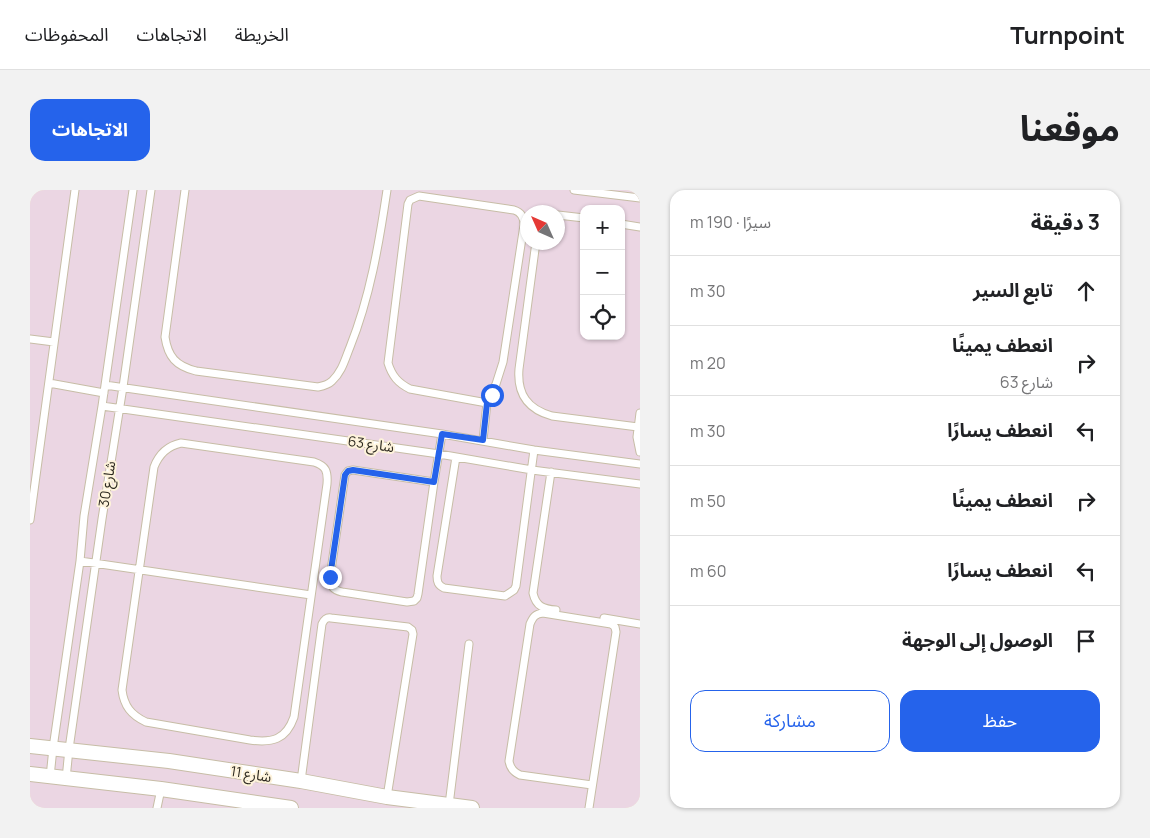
<!DOCTYPE html>
<html lang="ar">
<head>
<meta charset="utf-8">
<style>
  body { margin:0; font-family:Manrope,"Noto Sans Arabic",sans-serif; background:#f2f2f2; color:#202124; direction:rtl }
  .controls { position:absolute; right:15px; top:15px; display:grid; overflow:hidden; border-radius:10px; box-shadow:0 1px 4px #0004 }
  .controls button { width:45px; height:45px; display:grid; place-items:center; padding:0; border:0; border-bottom:1px solid #e0e0e0; background:#fff; color:#202124; font:25px sans-serif }
  .compass { position:absolute; left:490px; top:15px; width:45px; height:45px; border-radius:50%; background:#fff; box-shadow:0 1px 4px #0004; rotate:315deg }
  .stop { position:absolute; width:15px; height:15px; margin:-11px; border:4px solid #2563eb; border-radius:50%; background:#fff }
  .stop.end { background:#2563eb; border-color:#fff; box-shadow:0 1px 5px #0008 }
  .list { margin:0; padding:0; list-style:none }
  h2 { display:flex; justify-content:space-between; align-items:center; height:65px; margin:0; padding:0 20px; font-size:21px }
  h2 small { font-size:16px; font-weight:400; color:#757577 }
  .list li { display:grid; grid-template-columns:32px 1fr auto; gap:15px; align-items:center; box-sizing:border-box; height:70px; padding:0 20px; border-top:1px solid #e0e0e0 }
  .list b { display:block; font-size:19px; white-space:nowrap }
  .list p { margin:0; font-size:16px; white-space:nowrap; color:#757577 }
  .list em { font-size:16px; font-style:normal; color:#757577 }
  .actions { display:flex; gap:10px; padding:15px 20px }
  .actions a { flex:1; padding:11px 0; border:1px solid #2563eb; border-radius:15px; text-align:center; font-size:18px; color:#2563eb }
  .actions .main { background:#2563eb; color:#fff }
  .icon { flex:none; width:28px; height:28px; fill:none; stroke:currentColor; stroke-width:2; stroke-linecap:round; stroke-linejoin:round }
  .map { position:relative; flex:none; width:610px; height:618px; overflow:hidden; direction:ltr; border-radius:15px }
  header { display:flex; align-items:center; gap:30px; box-sizing:border-box; height:70px; padding:0 25px; background:#fff; border-bottom:1px solid #e0e0e0 }
  header strong { font-size:24px }
  nav { display:flex; gap:28px; margin-inline-start:auto; font-size:18px }
  .intro { display:flex; align-items:center; justify-content:space-between; box-sizing:border-box; height:120px; padding:0 30px }
  h1 { margin:0; font-size:35px }
  .button { padding:12px 22px; border-radius:15px; background:#2563eb; color:#fff; font-size:18px; font-weight:700 }
  main { display:flex; gap:30px; padding:0 30px }
  aside { flex:1; background:#fff; border-radius:15px; box-shadow:0 1px 4px #0004 }
  .map>svg:first-child { display:block }
</style>
</head>
<body>
<header>
<strong>Turnpoint</strong>
<nav><a>الخريطة</a><a>الاتجاهات</a><a>المحفوظات</a></nav>
</header>
<div class="intro"><h1>موقعنا</h1><a class="button">الاتجاهات</a></div>
<main>
<aside>
<h2>3 دقيقة<small>سيرًا · 190 m</small></h2>
<ul class="list">
<li><svg class="icon" aria-label="ahead" viewBox="0 0 24 24"><path d="M12 20V5M6 11l6-6 6 6"/></svg><div><b>تابع السير</b></div><em>30 m</em></li>
<li><svg class="icon" aria-label="right" viewBox="0 0 24 24"><path d="M7 20v-9h11M14 6l5 5-5 5"/></svg><div><b>انعطف يمينًا</b><p>شارع 63</p></div><em>20 m</em></li>
<li><svg class="icon" aria-label="left" viewBox="0 0 24 24"><path d="M17 20v-9H6M10 6l-5 5 5 5"/></svg><div><b>انعطف يسارًا</b></div><em>30 m</em></li>
<li><svg class="icon" aria-label="right" viewBox="0 0 24 24"><path d="M7 20v-9h11M14 6l5 5-5 5"/></svg><div><b>انعطف يمينًا</b></div><em>50 m</em></li>
<li><svg class="icon" aria-label="left" viewBox="0 0 24 24"><path d="M17 20v-9H6M10 6l-5 5 5 5"/></svg><div><b>انعطف يسارًا</b></div><em>60 m</em></li>
<li><svg class="icon" aria-label="arrive" viewBox="0 0 24 24"><path d="M6 21V4h12l-3 4 3 4H6"/></svg><div><b>الوصول إلى الوجهة</b></div></li>
</ul>
<div class="actions"><a class="main">حفظ</a><a>مشاركة</a></div>
</aside>
<div class="map">
<svg width="610" height="618" viewBox="0 0 610 618">
  <rect width="100%" height="100%" fill="#f0e6ce"/>
  <path fill="#ebd6e3" fill-rule="evenodd" d="M0,0H610V618H0ZM554,19H591V146H554ZM498,22H528V52H498Z"/>
  <g fill="none" stroke-linecap="round" stroke-linejoin="round">
    <defs>
      <path id="service" d="M155,0L135,147C138,167 146,176 166,181L288,197C293,196 298,195 302,191C312,182 315,169 320,157C340,107 349,54 357,0
        M544,0L610,8
        M389,6L484,20C491,22 494,27 494,35L473,172L466,194L457,213L380,199C368,193 362,186 358,173L378,14L380,10Z
        M528,25L554,28
        M591,34L610,37
        M506,52L489,179C487,204 497,219 522,226L608,237
        M0,149L24,152
        M19,193L74,203
        M75,195L412,244L504,260L610,274
        M72,216L409,264L502,280L610,294
        M610,223L607,247L610,262
        M453,250L457,213
        M151,253L284,272C296,276 298,281 297,294L264,527C256,550 242,553 220,550L116,532C101,525 94,516 92,500L124,277C129,264 137,256 151,253Z
        M426,267L407,386C407,392 408,395 414,398L475,406L484,400L486,396L504,260
        M521,282L503,403C506,417 514,419 526,420
        M404,292L388,404L387,408L384,411L377,412L312,402C303,400 300,396 300,387L315,285L318,281L323,280L404,292L412,244
        M0,330L45,0
        M50,371L281,405
        M574,428L610,434
        M20,587L23,558L50,371L54,326L72,216L103,0
        M36,589L39,559L72,329L93,197L121,0
        M271,591L292,434C294,430 296,427 301,428L378,437L382,440L383,444L357,607
        M419,615L439,454
        M127,618L131,599
        M559,618L586,442L585,437L581,434L513,423C505,424 503,427 500,434L479,571C480,578 483,582 490,585L562,595"/>
      <path id="minor" d="M0,556L139,571L271,591L357,607L442,618
        M0,584L131,599L261,618"/>
    </defs>
    <use href="#service" stroke="#c7bda6" stroke-width="9"/>
    <use href="#minor" stroke="#c7bda6" stroke-width="16"/>
    <use href="#service" stroke="#fff" stroke-width="7"/>
    <use href="#minor" stroke="#fff" stroke-width="14"/>
  </g>
  <g fill="none" stroke-linecap="round" stroke-linejoin="round">
    <path stroke="#2563eb" stroke-width="6" d="M300,387L315,285L318,281L323,280L404,292L412,244L453,250L457,213L462,205"/>
  </g>
  <g text-anchor="middle" stroke-width="4" stroke-linejoin="round" paint-order="stroke">
    <g font-size="14" fill="#2c281f" stroke="#fef3db">
      <text transform="translate(341 254) rotate(8)" y="5">شارع 63</text>
      <text transform="translate(77 294) rotate(-81)" y="5">شارع 30</text>
      <text transform="translate(221 584) rotate(9)" y="5">شارع 11</text>
    </g>
  </g>
</svg>
<div class="controls">
<button>+</button>
<button>−</button>
<button><svg class="icon" aria-label="locate" viewBox="0 0 24 24"><circle cx="12" cy="12" r="6"/><path d="M12 2v4M12 18v4M2 12h4M18 12h4"/></svg></button>
</div>
<svg class="compass" viewBox="-18 -18 36 36"><path d="M0-13l5 13h-10z" fill="#e53935"/><path d="M0 13l5-13h-10z" fill="#757577"/></svg>
<div class="stop" style="left:462px;top:205px"></div>
<div class="stop end" style="left:300px;top:387px"></div>
</div>
</main>
</body>
</html>
